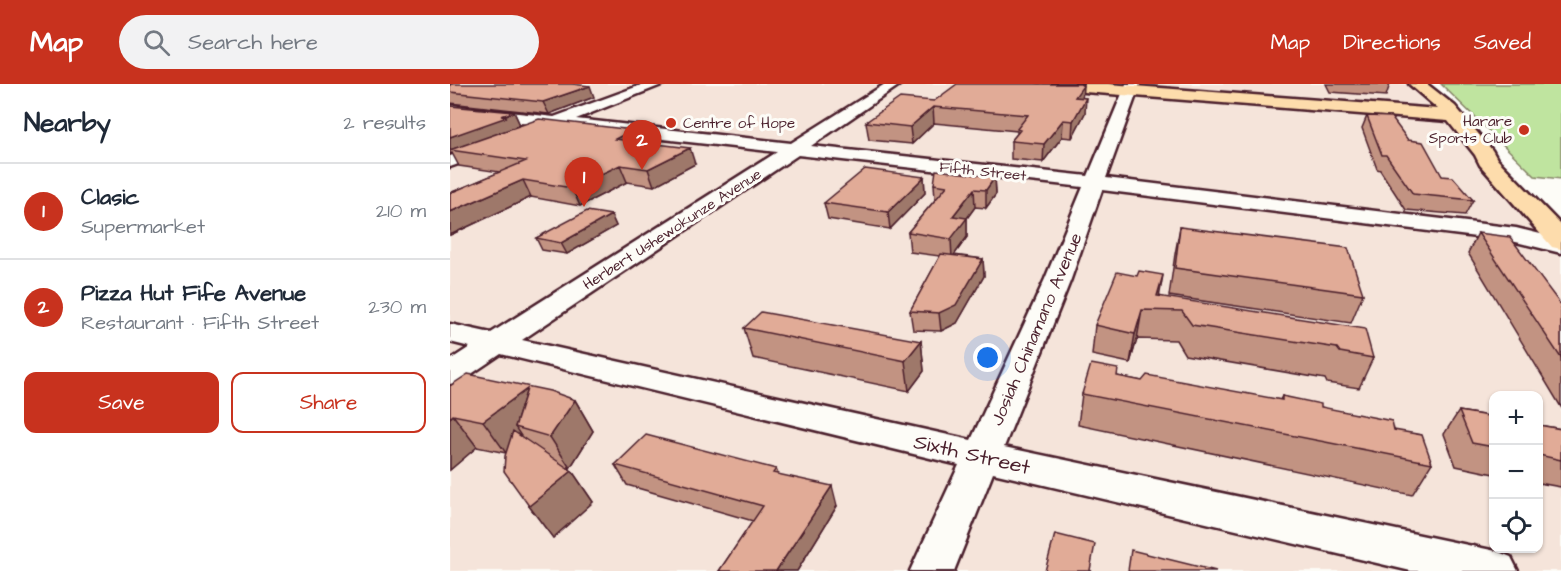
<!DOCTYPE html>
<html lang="en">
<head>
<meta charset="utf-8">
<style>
  body { margin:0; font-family:"Architects Daughter",sans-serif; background:#f2f2f3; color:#1f2937 }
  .controls { position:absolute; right:18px; bottom:18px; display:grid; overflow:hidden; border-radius:12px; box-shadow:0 2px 4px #0004 }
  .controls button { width:54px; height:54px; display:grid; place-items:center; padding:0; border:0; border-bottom:2px solid #e0e1e3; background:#fff; color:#1f2937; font:30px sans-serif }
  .you { position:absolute; left:538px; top:274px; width:21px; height:21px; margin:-15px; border:4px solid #fff; border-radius:50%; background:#1a73e8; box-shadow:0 0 0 9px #1a73e833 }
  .badge { display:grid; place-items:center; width:39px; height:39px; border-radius:50%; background:#c8321e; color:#fff; font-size:20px; font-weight:700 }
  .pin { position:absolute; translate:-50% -50px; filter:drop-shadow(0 2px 3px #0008) }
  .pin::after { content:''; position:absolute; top:32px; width:21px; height:18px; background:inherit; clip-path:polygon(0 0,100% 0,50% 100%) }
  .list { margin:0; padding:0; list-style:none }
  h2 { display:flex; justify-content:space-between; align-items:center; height:78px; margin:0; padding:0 24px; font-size:26px }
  h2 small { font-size:20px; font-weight:400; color:#747a83 }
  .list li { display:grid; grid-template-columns:39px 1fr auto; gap:18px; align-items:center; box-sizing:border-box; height:96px; padding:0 24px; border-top:2px solid #e0e1e3 }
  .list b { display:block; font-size:22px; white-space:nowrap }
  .list p { margin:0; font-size:20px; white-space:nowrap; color:#747a83 }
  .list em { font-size:20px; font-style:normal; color:#747a83 }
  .actions { display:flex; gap:12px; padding:18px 24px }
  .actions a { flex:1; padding:14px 0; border:2px solid #c8321e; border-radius:12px; text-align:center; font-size:21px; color:#c8321e }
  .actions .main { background:#c8321e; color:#fff }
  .icon { flex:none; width:33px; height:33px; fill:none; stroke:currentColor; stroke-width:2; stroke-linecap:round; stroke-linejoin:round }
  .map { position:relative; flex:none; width:1111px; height:487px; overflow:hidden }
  header { display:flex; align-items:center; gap:36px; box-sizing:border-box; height:84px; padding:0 30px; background:#c8321e; color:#fff }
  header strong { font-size:28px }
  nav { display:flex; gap:33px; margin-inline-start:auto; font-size:21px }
  .search { width:420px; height:54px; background:#f2f2f3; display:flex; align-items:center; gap:15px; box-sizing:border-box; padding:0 21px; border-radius:33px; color:#747a83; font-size:22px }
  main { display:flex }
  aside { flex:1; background:#fff }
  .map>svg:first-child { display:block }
</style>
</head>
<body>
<header>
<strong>Map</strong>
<div class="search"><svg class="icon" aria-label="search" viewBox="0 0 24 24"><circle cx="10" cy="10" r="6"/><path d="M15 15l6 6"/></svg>Search here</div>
<nav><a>Map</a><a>Directions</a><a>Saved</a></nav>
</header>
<main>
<aside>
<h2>Nearby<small>2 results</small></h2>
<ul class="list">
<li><span class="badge">1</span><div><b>Clasic</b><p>Supermarket</p></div><em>210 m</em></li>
<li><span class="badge">2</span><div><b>Pizza Hut Fife Avenue</b><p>Restaurant · Fifth Street</p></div><em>230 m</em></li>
</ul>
<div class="actions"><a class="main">Save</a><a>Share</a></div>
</aside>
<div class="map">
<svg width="1111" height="487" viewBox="0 0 1111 487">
  <rect width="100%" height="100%" fill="#fdfcf7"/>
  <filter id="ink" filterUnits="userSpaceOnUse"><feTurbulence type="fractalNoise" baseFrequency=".0167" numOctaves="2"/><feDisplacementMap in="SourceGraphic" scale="12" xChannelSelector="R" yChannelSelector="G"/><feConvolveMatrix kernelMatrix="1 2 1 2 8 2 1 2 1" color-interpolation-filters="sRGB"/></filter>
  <g filter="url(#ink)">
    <path fill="#f5e4da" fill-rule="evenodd" d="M0,0H977L1111,144V487H0ZM1044,312H1088V464H1044Z"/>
    <path fill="#bfe49f" stroke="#848265" stroke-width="1.5" d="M991,0H1111V95L1085,92Z"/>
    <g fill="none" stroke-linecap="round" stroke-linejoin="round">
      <defs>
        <path id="minor" d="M194,0H214L126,35L341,59L435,0H451L361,62L638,92L676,0H690L656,94L1066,144L1111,155V169L1066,158L652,106L621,195L554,363L1046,467L1061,473L1068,487H961L543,389L504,487H460L509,381L51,270L11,297L0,300V276L20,263L0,258V240L41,249L327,68L0,31V21L104,33ZM348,71L633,103L595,195L521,356L72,256Z
          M42,57L48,58L51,62L48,66L0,83V72Z"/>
        <path id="major" d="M589,0H658L988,25L959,0H977L1005,22L1042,66L1047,75L1111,141V165L1102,163L1030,81L1025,71L998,37L597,5Z"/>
      </defs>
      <use href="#minor" stroke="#4a1f2b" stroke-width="5"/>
      <use href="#major" stroke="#4a1f2b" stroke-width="5"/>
      <use href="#minor" fill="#fdfcf7" fill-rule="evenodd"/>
      <use href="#major" fill="#fddcac" fill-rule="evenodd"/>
    </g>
    <path fill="#c29382" stroke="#4a1f2b" stroke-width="1.5" d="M0,0L144,13L99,30L0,19Z
      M876,0H940L936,12L880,8Z
      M632,2V13L635,29L622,54L612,53L593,78L561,75V57L567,50V47L484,39L462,60L419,56L416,38L484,17Z
      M0,22L64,28L70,41L62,44L187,57L245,80L204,102L177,98L130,122L81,113L0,151V109L50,88L9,82L2,69L0,70Z
      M917,32L992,92L1023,116L1015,131L956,126L930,86L927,85L912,44Z
      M474,93L475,109L440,145L378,135L374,119Z
      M545,93L546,110L536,124L525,123L517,134V153L504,171L533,175L534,192L507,239L491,247L463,246L460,227L490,172L460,168L458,148L485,116L484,100Z
      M161,131L166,142L117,170L92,166L86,154Z
      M730,143L913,210L901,239L719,212L725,170Z
      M1028,149L1111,221V323L1018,169Z
      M709,212L923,274L909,304L877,299L875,295L735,271L726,256L687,255L680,279L642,271L645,241Z
      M294,244L471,257L474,287L459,307L303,274Z
      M667,292L692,297L830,316L832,312L871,323L944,346L982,379L962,411L628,341L632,310Z
      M0,302L125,316L143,347L120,384H118L122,387L143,418L103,454L79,422L56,369L27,363L0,386Z
      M1009,327L1044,333V390L1006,382L994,350Z
      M1089,341L1111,345V403L1089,399Z
      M165,381L326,385L328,390L387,422L347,487H269L303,437L177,401Z"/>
    <path fill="#9e786a" stroke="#4a1f2b" stroke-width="1.5" d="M629,0H633L632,3L633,2L632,18L625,13Z
      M140,2L144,13L99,30L93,18Z
      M636,14L635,29L622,54L623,37Z
      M483,23L484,39L462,60L460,43Z
      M64,28L70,41L62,44L63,46L0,66V53Z
      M613,36L612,53L593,78L594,60Z
      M183,46L189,62L165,55Z
      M240,64L245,80L204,102L198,85Z
      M170,81L177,98L130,122L122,104Z
      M474,93L475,109L440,145L438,128Z
      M545,93L546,110L536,124V106Z
      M73,96L81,113L0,151V128Z
      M524,105L525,123L517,134V153L502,174L501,155L503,132Z
      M161,131L166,142L117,170L111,159Z
      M533,175L534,192L507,239L491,247L489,229Z
      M713,191L708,220L707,212Z
      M692,226L687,255L680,279L685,250Z
      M471,257L474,287L459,307L455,277Z
      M77,305L65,343L73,355L56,369L33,337Z
      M125,316L143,347L120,384L100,353Z
      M3,331L27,363L0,386V334Z
      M122,387L143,418L103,454L79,422Z
      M382,402L387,422L347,487H326Z"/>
    <path fill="#e1ab97" stroke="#4a1f2b" stroke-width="1.5" d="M0,0H122L140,2L93,18L0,8Z
      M507,0H630L633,2L625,13L636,14L623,37L613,36L594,60L561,57L570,46L567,45L578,31L483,23L460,43L416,38L450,14L484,17Z
      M0,22L64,28L51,32L57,33L0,53Z
      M917,32L941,33L958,56L973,58L992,92L1003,93L1023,116L963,110L936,71H932Z
      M89,35L183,46L165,55L240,64L198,85L170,81L122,104L73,96L0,128V109L76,77L0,66Z
      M415,85L474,93L438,128L374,119Z
      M486,86L545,93L536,106L524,105L503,132L517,134L501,155L458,148L497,102L484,100Z
      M137,127L161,131L111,159L86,154Z
      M730,143L898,164L913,210L725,184Z
      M1028,149L1060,153L1111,221V274Z
      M491,170L533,175L506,221L489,229L460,227Z
      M689,187L713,191L707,212L915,245L923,274L890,268L887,264L742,241L732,227L692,226L685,250L645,241L667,188L687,192Z
      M311,228L471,257L455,277L294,244Z
      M641,280L668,285L667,292L692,297L697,291L832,316V312L871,320V323L942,337L944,346L972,351L982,379L632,310Z
      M18,290L100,307L125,316L100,353L65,343L77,305L33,337L3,331L0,334V302Z
      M1009,327L1044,333V363L1022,359Z
      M1089,341L1111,345V376L1089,371Z
      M63,347L122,387L79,422L54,387L55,372Z
      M196,351L326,385L323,389L382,402L326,487H269L313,422L165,381Z
      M605,450L645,460L640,486L642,487H595Z
      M681,466L766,487H678Z"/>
  </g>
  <g fill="#c8321e" stroke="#fdfcf7" stroke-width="2">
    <circle cx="221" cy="39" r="6"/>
    <circle cx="1074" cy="46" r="6"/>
  </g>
  <g text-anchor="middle" stroke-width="6" stroke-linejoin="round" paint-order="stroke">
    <g font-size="15" fill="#4a1f2b" stroke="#fdfcf7" text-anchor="end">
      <text x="1062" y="42">Harare<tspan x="1062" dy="17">Sports Club</tspan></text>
      <text x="233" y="44" text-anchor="start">Centre of Hope</text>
    </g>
    <g font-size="15" fill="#4a1f2b" stroke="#fdfcf7">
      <text transform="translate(533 87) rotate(6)" y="5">Fifth Street</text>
      <text transform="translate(222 145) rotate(-33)" y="5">Herbert Ushewokunze Avenue</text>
    </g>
    <g font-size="18" fill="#4a1f2b" stroke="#fdfcf7">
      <text transform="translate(586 245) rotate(-67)" y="6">Josiah Chinamano Avenue</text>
    </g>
    <g font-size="21" fill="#4a1f2b" stroke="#fdfcf7">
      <text transform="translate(522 370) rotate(13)" y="7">Sixth Street</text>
    </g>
  </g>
</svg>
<div class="controls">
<button>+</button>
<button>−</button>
<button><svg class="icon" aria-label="locate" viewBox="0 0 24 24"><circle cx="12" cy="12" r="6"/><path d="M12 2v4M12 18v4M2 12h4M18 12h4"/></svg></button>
</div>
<div class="you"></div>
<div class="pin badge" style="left:134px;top:123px">1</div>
<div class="pin badge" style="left:192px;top:86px">2</div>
</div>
</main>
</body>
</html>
